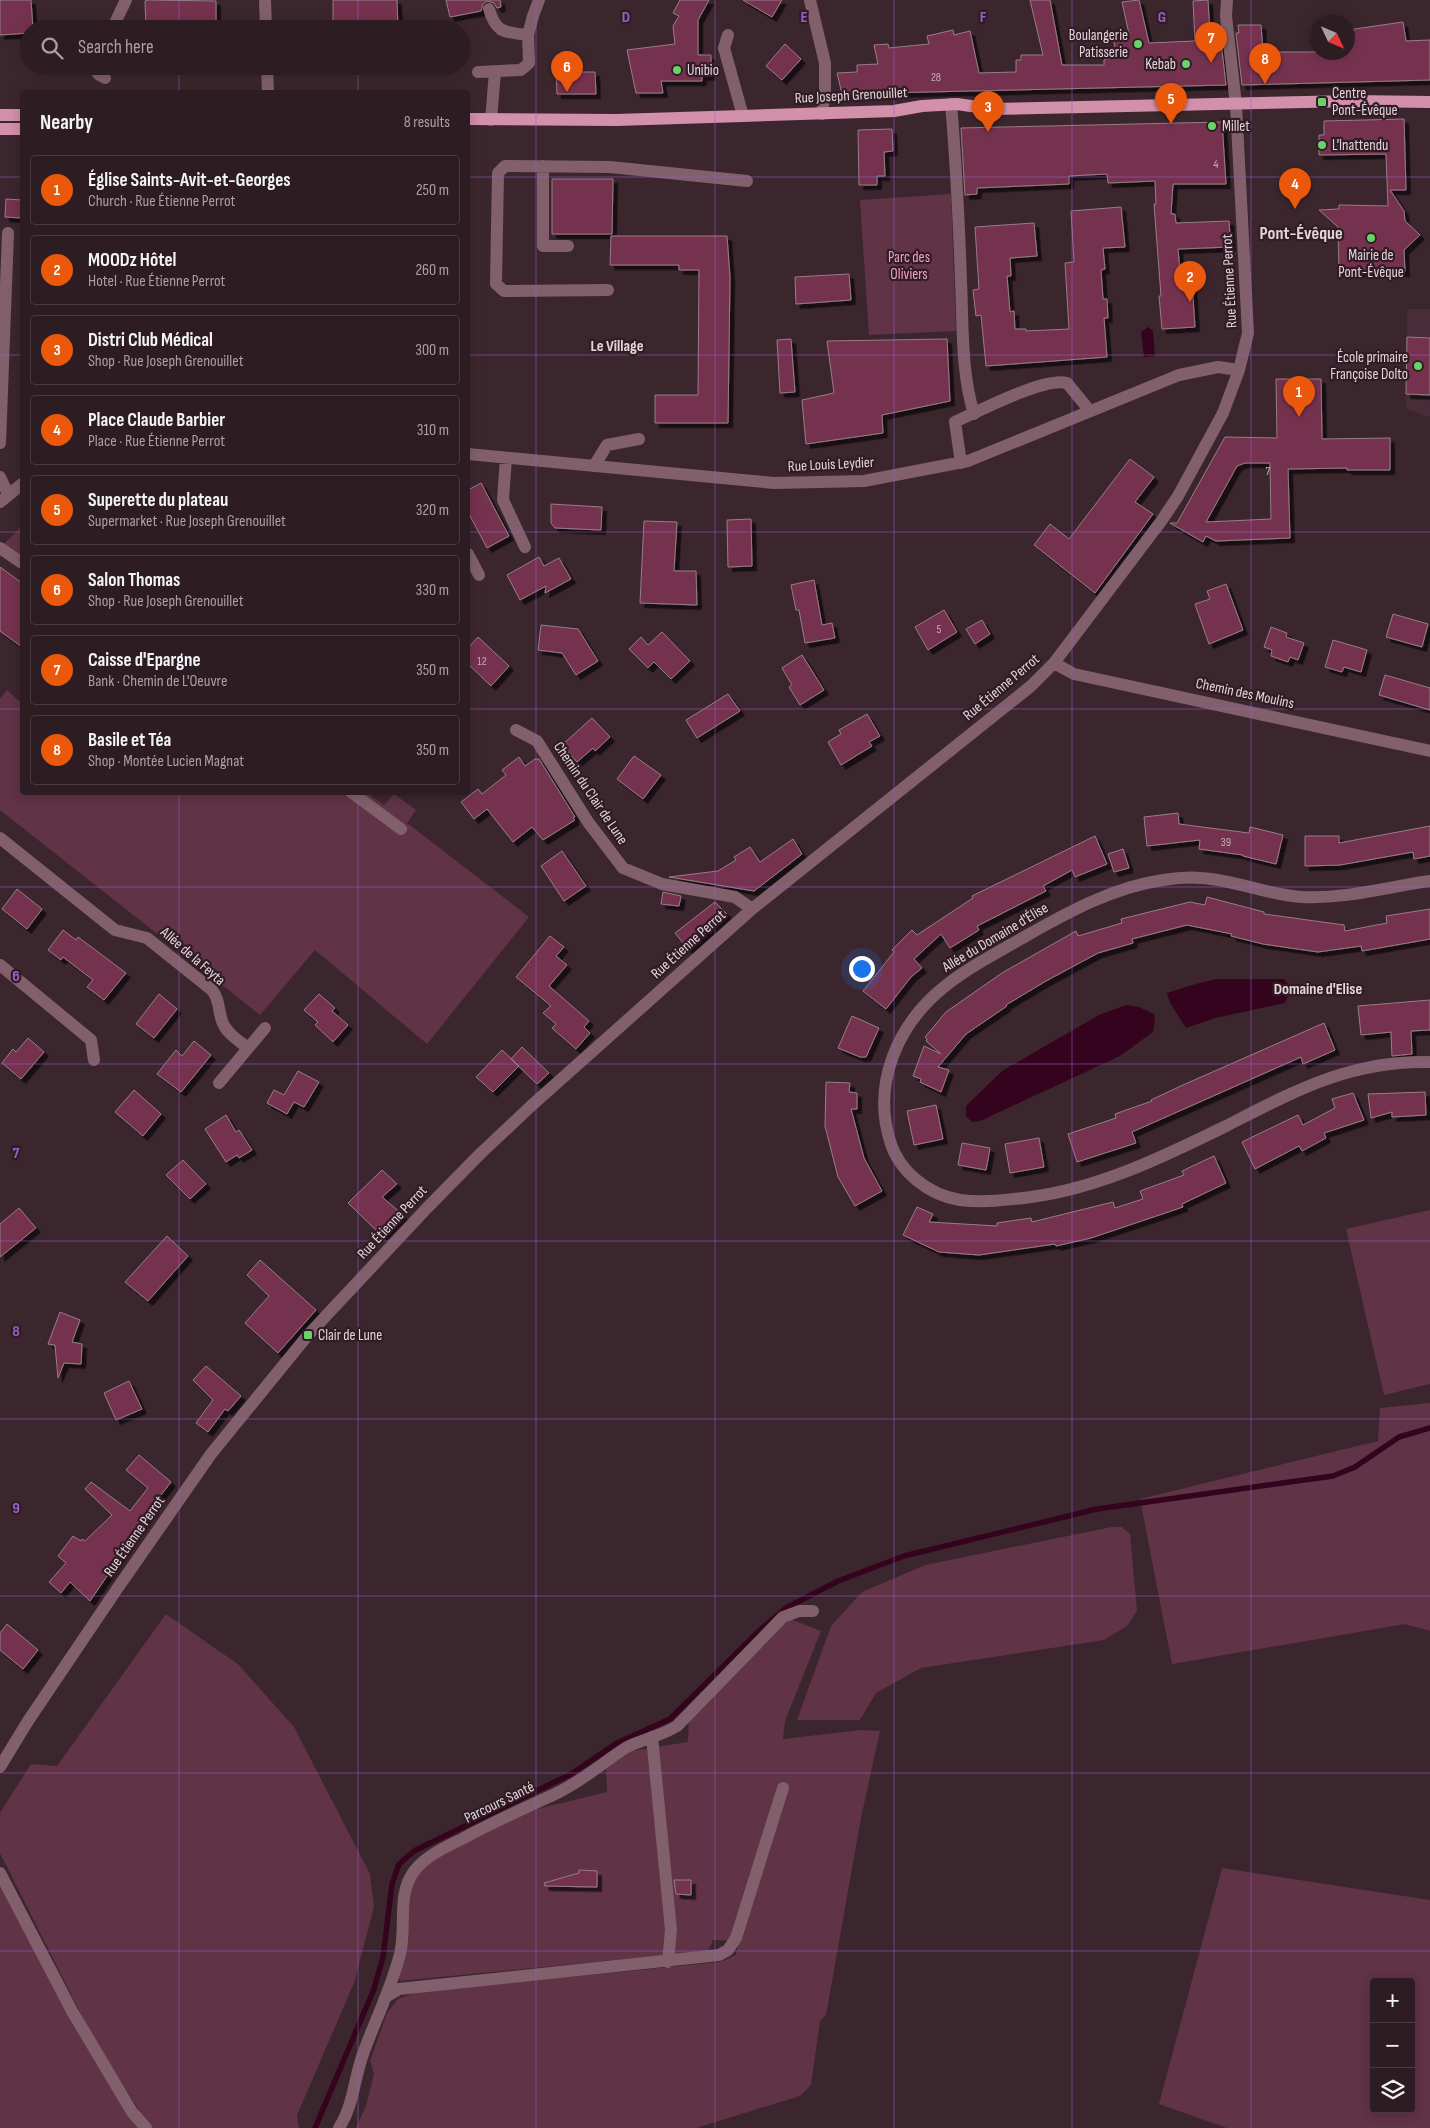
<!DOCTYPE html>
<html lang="en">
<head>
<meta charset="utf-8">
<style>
  body { margin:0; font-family:"Sofia Sans Condensed",sans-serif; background:#35252a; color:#f1f3f6 }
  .controls { position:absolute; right:15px; bottom:15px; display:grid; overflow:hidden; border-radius:5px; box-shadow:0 2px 12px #0003 }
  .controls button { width:45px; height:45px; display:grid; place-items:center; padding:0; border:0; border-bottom:1px solid #483a40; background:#2d1c22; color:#f1f3f6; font:25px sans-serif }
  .compass { position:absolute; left:1310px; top:15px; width:45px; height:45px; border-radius:50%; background:#2d1c22; box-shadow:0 2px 12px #0003; rotate:134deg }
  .you { position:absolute; left:861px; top:968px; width:18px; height:18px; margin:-12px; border:4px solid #fff; border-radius:50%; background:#1a73e8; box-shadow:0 0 0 8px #1a73e833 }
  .badge { display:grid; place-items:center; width:32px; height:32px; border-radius:50%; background:#ea580c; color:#fff; font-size:16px; font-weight:700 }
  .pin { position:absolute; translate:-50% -41px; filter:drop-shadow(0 1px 2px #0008) }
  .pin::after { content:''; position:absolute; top:26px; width:18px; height:15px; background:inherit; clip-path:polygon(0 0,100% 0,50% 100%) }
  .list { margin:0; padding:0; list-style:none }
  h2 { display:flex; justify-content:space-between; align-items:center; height:65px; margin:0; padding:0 20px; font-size:21px }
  h2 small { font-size:16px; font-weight:400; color:#a7a1a5 }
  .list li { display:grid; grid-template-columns:32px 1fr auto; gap:15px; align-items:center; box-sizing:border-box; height:70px; margin:0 10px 10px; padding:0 10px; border:1px solid #483a40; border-radius:5px }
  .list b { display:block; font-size:19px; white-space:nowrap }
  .list p { margin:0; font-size:16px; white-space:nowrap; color:#a7a1a5 }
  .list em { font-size:16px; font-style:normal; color:#a7a1a5 }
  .icon { flex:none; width:28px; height:28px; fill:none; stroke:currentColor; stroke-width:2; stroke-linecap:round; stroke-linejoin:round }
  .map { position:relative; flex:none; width:1430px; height:2128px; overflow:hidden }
  .search { position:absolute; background:#2d1c22; box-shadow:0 2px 12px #0003; left:20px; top:20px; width:450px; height:55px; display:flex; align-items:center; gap:12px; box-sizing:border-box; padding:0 18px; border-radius:28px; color:#a7a1a5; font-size:19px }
  .panel { position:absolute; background:#2d1c22; box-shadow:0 2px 12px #0003; left:20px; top:90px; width:450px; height:705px; border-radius:5px }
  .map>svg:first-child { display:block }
</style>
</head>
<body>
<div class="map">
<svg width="1430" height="2128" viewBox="0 0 1430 2128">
  <defs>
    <filter id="shadow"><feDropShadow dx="4.5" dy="4.5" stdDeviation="0" flood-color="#0009"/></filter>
  </defs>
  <rect width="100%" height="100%" fill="#3c262e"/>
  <path fill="#482c38" d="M1407,309H1430V417L1406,409Z"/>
  <path fill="#603346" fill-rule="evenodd" d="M951,194L956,331L869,335L860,200Z
    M22,526V556L4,544Z
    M7,690L19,701L22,697V792H366L384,805L394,794L416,810L407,823L529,917L427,1044L315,950L260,1015L0,810V699Z
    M1430,1210V1384L1384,1395L1346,1229Z
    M1430,1403V1631L1405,1624L1172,1664L1140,1499L1378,1441L1380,1408Z
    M1112,1527H1122L1130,1534L1137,1611L1127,1626L1104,1640L921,1668L876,1693L860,1720H797L831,1626L862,1592L925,1565Z
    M166,1614L239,1665L294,1727L370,1874L374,1907L354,1983L297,2115L299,2128H143L139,2110L93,2038L0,1853V1813L31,1764L57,1766Z
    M790,1619L821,1631L785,1721L783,1739L861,1730L880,1731L861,1818L826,2015L820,2021L811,2085L800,2096L696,2128H356L366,2106L374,2074L370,2061L387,2013L398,1999L416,1992L720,1962L736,1955L739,1941L713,1940L708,1951L399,1981L405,1949L409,1892L418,1873L429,1862L529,1811L607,1792L606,1769L632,1751L688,1742L689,1720Z
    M1222,1868L1430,1900V2128H1227L1159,2104ZM1374,1982H1411V2109H1374Z
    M0,1884L141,2128H0Z"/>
  <path fill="#34031d" d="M1148,327L1153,331L1155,356L1144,357L1141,332Z
    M1216,979H1284L1291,988L1285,1003L1215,1018L1186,1028L1170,1003L1167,993L1192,985Z
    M1126,1005L1139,1007L1154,1014L1155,1021L1153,1032L1120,1056L980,1121L972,1122L966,1116V1106L1002,1071L1099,1015Z"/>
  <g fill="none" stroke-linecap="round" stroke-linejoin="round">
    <path stroke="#34031d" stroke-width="5.5" d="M315,2128L374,1989L383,1957L392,1884L399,1864L414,1851L571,1774L617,1743L670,1719L760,1630L786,1608L838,1581L904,1556L1097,1509L1333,1476L1355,1467L1399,1437L1430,1428"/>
  </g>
  <path fill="#743050" stroke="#977d87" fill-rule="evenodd" filter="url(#shadow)" d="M0,0H31L33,29H29V33L0,35Z
    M148,0L216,1V29H146L145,1Z
    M333,0H397L398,29H333Z
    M446,0H500L501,7L497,8L494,3L487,1L483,4L481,11L450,17Z
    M680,0H709L698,20V55H711V76H702V81H661L663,93H636L627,50L675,44L673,26L679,16L673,13Z
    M743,0H782L772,17Z
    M1030,0H1050L1062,65H1104V60L1112,57L1110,49L1115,47L1113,38L1129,34L1122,2L1139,0L1149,43L1195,41L1193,1L1208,0L1210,34L1220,33L1226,85L842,94L837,73L857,72V65L878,64L874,45L888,44L889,48L929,44L927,36L953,30L954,35L970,31L979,73L1016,72V60H1021V55H1043Z
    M1403,22L1406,41L1430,40V80L1242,85L1236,33H1239L1238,25H1261L1263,52H1348V30Z
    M785,44L801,59L782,80L766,66Z
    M556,72H595L596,94H557Z
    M1404,119L1406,190H1390L1404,211L1405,221L1420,235L1404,250L1405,272H1339L1338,227L1319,210L1339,209V205L1388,206L1386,154L1319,155V135H1324V121Z
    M1222,122L1226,184H1173L1171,214H1175L1176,223L1229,221L1231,247L1178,249L1181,283H1192L1195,327L1162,329L1159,296H1161L1154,204H1156L1155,181L1108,183L1107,174L1069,176V184L977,188V194L965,195L961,128Z
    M892,129L893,151L884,152L885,176H877V185H859L858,130Z
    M552,179H613L612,234H552Z
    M6,199L22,200V218L5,217Z
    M1121,207L1125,247L1103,248L1105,269L1101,270L1103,299H1107L1108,318H1104L1107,357L986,366L981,315L976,316L973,290L979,289L975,227L1034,223L1037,256L1010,258L1011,276H1007L1010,312L1014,311L1015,329H1026V331L1069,329L1065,263L1074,262L1071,211Z
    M611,236H727L730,277L728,423H655V395H698L699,270H679V265H610Z
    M849,274L851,300L796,304L795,277Z
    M1407,337L1430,338V395L1406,394Z
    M791,339L795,392L780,393L777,340Z
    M947,339L950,401L882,415L883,433L806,444L802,400L834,393L827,341Z
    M1276,379H1321L1322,439L1390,438V470H1347V468L1288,469L1290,538L1216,541L1206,536L1203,542L1170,523H1177L1225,437L1277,438ZM1245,463H1270L1271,519L1206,522L1237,466Z
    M1130,459L1154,477L1135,502L1153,514L1095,593L1034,545L1050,524L1069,539Z
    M481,483L509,536L487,548L468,512V490Z
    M551,504L602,507L601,530L555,528L551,523Z
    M751,519L752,566L728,567L727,520Z
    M644,521L677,522L674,571H696L697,605L640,603Z
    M539,557L544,566L559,558L571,579L545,593L546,586L520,600L507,575Z
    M0,567L22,583V647L0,631Z
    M814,580L822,625L832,623L835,638L805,643L799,610H796L791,585Z
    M1226,584L1243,630L1209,644L1195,604L1210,599L1207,591Z
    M944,610L957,632L928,650L915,627Z
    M1393,614L1428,624L1422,647L1386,637Z
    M982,620L990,634L975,644L966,629Z
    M541,625L578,629L598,661L576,675L562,653L538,650Z
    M1271,627L1287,633L1286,637L1304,643L1298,660L1290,657L1288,662L1271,656L1272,650L1264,647Z
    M662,632L690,661L671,679L654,662L648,668L629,649L641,637L648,645Z
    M478,637L509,666L491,686L468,664V648Z
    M1333,640L1367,650L1361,672L1344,667L1342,672L1325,667Z
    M802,655L824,690L800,705L789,687L792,685L782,668Z
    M1385,675L1430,688V710L1379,695Z
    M728,694L740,711L697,738L686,720Z
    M867,714L880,736L869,742L872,746L841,765L828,742L841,734L839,730Z
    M592,718L610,737L595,751L593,748L577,762L562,745Z
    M634,756L661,775L643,799L617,779Z
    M519,757L525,766L535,759H539L575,817L573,818L575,820L543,840L532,827L513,842L487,809L474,819L461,802L478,789L482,794L506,775L502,770Z
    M1178,813L1179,824L1249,833L1250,827L1283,835L1276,864L1243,856V855L1199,849L1200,840L1147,846L1144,817Z
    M1430,826V856L1414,859L1413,852L1340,865L1305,866V836H1339V843Z
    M1095,836L1107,864L1075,877L1072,870L1043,886L1046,891L977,926L979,930L950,948L941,934L914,959L922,968L911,977L886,1009L863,991L894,952L892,950L912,930L917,935L973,898L972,896Z
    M793,839L802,854L754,891L669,877L718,871L736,860L734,857L750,847L760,862Z
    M1123,849L1129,868L1114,872L1108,854Z
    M562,851L586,886L564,901L541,866Z
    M17,889L42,909L27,929L2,909Z
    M663,892L681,896L679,906L661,904Z
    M1207,897L1264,912V914L1344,925L1345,931L1387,923L1386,916L1430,909V939L1362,951L1361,946L1318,952L1263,944L1231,936L1232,934L1187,925L1132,939L1133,943L1098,953L1046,981L1006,1005L1007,1006L966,1034L938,1067L949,1070L941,1092L920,1082L921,1079L913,1076L924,1046L941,1054L926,1041L927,1039L925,1037L946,1012L1002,973L1076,931L1078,936L1122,923L1121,919L1190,902L1205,905Z
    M715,902L727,914L688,949L675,933Z
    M63,930L76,940L78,937L126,973L104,1000L87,987L93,980L63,957L61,960L48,950Z
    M550,936L564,947L556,956L567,965L549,986L589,1021L584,1027L590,1033L576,1049L552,1028L556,1024L543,1013L551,1006L516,977Z
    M159,994L177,1009L154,1038L136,1024Z
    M319,994L335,1008L332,1011L348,1025L333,1042L315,1025L318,1022L304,1010Z
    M1430,1000V1030L1411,1031L1412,1054L1392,1056L1391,1032L1361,1035L1358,1006Z
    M852,1016L879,1028L866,1057H860L838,1048Z
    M1324,1023L1335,1050L1303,1064L1301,1057L1132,1132L1136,1143L1077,1162L1068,1134L1116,1118L1115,1114L1152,1101L1151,1100L1183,1085Z
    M28,1038L44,1052L21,1079L2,1063L13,1049L16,1052Z
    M194,1041L211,1055L181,1092L157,1074L176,1050L182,1056Z
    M522,1047L549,1073L537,1084L511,1059Z
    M502,1050L519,1066L493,1092L476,1077Z
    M298,1071L319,1082L304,1107L294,1102L287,1114L267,1103L274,1090L284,1095Z
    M826,1082L850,1083L849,1092L857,1093V1109H851L864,1158L882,1191L855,1206L838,1177L825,1126Z
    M134,1090L161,1114L143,1136L115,1112Z
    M1425,1092L1426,1115L1392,1117V1112L1371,1118L1368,1094Z
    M1353,1093L1364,1120L1324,1133L1326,1138L1302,1151L1299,1146L1255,1169L1242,1142L1298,1115L1303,1125L1335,1108L1332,1099Z
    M936,1105L943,1139L914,1145L907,1111Z
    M226,1115L236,1132L239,1130L252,1150L239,1158L237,1155L226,1162L205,1129Z
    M1039,1138L1044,1167L1010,1173L1005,1144Z
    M962,1143L990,1148L986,1170L958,1165Z
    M1214,1156L1226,1183L1182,1204L1183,1207L1091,1238L1056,1246L1055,1244L979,1255L939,1252L903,1235L917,1207L933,1214L929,1222L997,1226V1223L1031,1218L1032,1222L1113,1202L1115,1208L1143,1199L1140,1191L1184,1175L1182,1171Z
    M183,1160L206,1184L190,1199L166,1175Z
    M382,1170L397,1184L382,1197L403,1215L382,1236L348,1203Z
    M19,1208L36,1228L0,1257V1224Z
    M167,1236L188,1256L148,1301L125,1282Z
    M260,1260L316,1310L278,1353L245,1323L269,1296L247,1275Z
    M60,1312L80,1320L72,1342L82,1344L81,1364L64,1363L58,1378L55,1345L48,1344Z
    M206,1366L241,1396L228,1411L225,1409L208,1432L196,1423L213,1400L193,1380Z
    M129,1381L142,1409L116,1420L104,1393Z
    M139,1455L171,1482L150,1509L152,1510L90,1601L70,1582L61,1593L49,1582L66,1563L58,1556L73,1536L81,1541L82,1539L85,1541L112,1515L85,1489L91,1482L130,1511L148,1488L126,1470Z
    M7,1624L38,1650L23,1669L0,1650V1633Z
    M579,1870L597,1871V1887L545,1886L544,1883L579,1873Z
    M674,1880H691V1895L676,1894Z"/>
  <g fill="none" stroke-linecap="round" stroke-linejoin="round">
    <path stroke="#81606c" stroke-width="12" d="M265,0L266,29
      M810,0L825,63V89L822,114
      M489,9C496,34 506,32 528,35
      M112,29L126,0
      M728,35L724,48L743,116
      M95,66L98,74L105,78
      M267,66L268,92
      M478,72L521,70L529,63L528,35L533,16L539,0
      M951,104C956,163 959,222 961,281C963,324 961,372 974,414
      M491,120L495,72
      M543,166V246H568
      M608,290L504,291L496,284L498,173L505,166L610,167L747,181
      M0,443L8,233
      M468,454L774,483L864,481L968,461L1179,375L1218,367L1239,370
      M506,458L503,500L525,547
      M961,463L955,422C979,411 1044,377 1067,383L1090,411
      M594,466L607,445L639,439
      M0,477L8,494
      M0,502L22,484
      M0,548L22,563
      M468,554L479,575
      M1054,663L1074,674L1430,751
      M516,730L537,741L588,822L623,868L662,884L735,897L752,909
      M351,792L401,829
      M0,838L115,930L147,938L212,990C220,1000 218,1010 222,1021C226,1033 239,1041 248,1048
      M1430,881C1387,887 1346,899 1302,897C1268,895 1236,880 1201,878C1189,877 1175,878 1163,880C1114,887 1068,912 1026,936C998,952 969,967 944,987C898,1024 872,1083 890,1141C899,1172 929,1195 960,1200C984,1203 1007,1200 1031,1197C1099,1188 1163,1157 1224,1127C1293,1092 1349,1060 1430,1062
      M0,965L91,1040L94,1060
      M219,1083L265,1028
      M652,1737L671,1930L668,1962
      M0,1767L28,1721L117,1589L211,1454L308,1335L427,1208L480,1154L531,1106L752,909L1031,686L1054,663L1162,520L1178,496L1223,413L1239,370L1248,333L1236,105L1226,16L1227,0
      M0,1873L72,2011L132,2112L146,2128
      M387,1996L399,1989L719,1955L728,1950L736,1938L783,1788
      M339,2128C353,2106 354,2081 362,2057C374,2022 391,1990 400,1954C407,1926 396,1894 415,1870C427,1855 446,1847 462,1839C493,1822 525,1808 557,1793C582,1781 604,1762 627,1747C643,1739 661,1736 677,1726L783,1617L799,1611H813"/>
    <path stroke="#d390ab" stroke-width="12" d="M0,115H22
      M468,119L616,120L743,116L894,111L922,106L957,104L992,109L1353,101L1430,102
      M0,129H22"/>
  </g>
  <path fill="none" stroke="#9a5ec7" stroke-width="1" stroke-opacity="0.55" d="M179,0V29M358,0V29M536,0V2128M715,0V2128M894,0V2128M1072,0V2128M1251,0V2128M179,66V92M358,66V92M0,177H22M468,177H1430M0,355H22M468,355H1430M0,532H22M468,532H1430M0,709H22M468,709H1430M179,792V2128M358,792V2128M0,887H1430M0,1064H1430M0,1241H1430M0,1419H1430M0,1596H1430M0,1773H1430M0,1951H1430"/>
  <g fill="#66d466" stroke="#311c25" stroke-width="2">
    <circle cx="1138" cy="44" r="5"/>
    <circle cx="1186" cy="64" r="5"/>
    <circle cx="677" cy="70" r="5"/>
    <rect x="1317" y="97" width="10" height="10" rx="2.5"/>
    <circle cx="1212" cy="126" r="5"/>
    <circle cx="1322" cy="145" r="5"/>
    <circle cx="1371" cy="238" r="5"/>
    <circle cx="1418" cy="366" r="5"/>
    <rect x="303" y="1330" width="10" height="10" rx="2.5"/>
  </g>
  <g text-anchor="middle" stroke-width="4.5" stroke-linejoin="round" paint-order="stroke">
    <g font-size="12" fill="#c7abb7">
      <text x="936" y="81">28</text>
      <text x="1216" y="168">4</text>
      <text x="1268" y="475">7</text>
      <text x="939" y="633">5</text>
      <text x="482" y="665">12</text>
      <text x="1226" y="846">39</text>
    </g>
    <g font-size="15" fill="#e3d4d9" stroke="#311c25" text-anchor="start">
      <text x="1128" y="40" text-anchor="end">Boulangerie<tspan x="1128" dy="17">Patisserie</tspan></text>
      <text x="1176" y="69" text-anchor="end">Kebab</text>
      <text x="687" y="75">Unibio</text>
      <text x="1332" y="98">Centre<tspan x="1332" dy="17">Pont-Évêque</tspan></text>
      <text x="1222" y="131">Millet</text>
      <text x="1332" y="150">L'Inattendu</text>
      <text x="1371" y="260" text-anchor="middle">Mairie de<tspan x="1371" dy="17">Pont-Évêque</tspan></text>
      <text x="1408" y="362" text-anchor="end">École primaire<tspan x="1408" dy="17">Françoise Dolto</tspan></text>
      <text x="318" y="1340">Clair de Lune</text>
    </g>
    <g font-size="15" fill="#e3d4d9" stroke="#311c25">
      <text transform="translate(851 95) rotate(-3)" y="5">Rue Joseph Grenouillet</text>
      <text transform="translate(1229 281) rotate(-93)" y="5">Rue Étienne Perrot</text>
      <text transform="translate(831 464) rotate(-3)" y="5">Rue Louis Leydier</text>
      <text transform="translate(1001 687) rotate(-40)" y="5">Rue Étienne Perrot</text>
      <text transform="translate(1245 693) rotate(12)" y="5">Chemin des Moulins</text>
      <text transform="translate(591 793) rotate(56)" y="5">Chemin du Clair de Lune</text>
      <text transform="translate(995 937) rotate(-31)" y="5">Allée du Domaine d'Élise</text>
      <text transform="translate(688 944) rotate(-42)" y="5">Rue Étienne Perrot</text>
      <text transform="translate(193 956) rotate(41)" y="5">Allée de la Feyta</text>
      <text transform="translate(392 1222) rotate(-47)" y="5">Rue Étienne Perrot</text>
      <text transform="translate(134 1536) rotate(-55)" y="5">Rue Étienne Perrot</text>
      <text transform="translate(499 1802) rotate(-26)" y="5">Parcours Santé</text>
    </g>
    <g font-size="15" fill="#f5a1c4" stroke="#311c25">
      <text x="909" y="262">Parc des<tspan x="909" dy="17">Oliviers</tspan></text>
    </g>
    <g font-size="16" font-weight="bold" fill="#e3d4d9" stroke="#311c25">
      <text x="617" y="351">Le Village</text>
      <text x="1318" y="994">Domaine d'Elise</text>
    </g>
    <g font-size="18" font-weight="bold" fill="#e3d4d9" stroke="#311c25">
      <text x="1301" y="239">Pont-Évêque</text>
    </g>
  </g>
  <g font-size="16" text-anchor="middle" font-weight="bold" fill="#9a5ec7" stroke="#311c25" stroke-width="4.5" stroke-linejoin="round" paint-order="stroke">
    <text x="626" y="22">D</text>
    <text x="804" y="22">E</text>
    <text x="983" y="22">F</text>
    <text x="1162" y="22">G</text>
    <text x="16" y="981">6</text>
    <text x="16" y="1158">7</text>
    <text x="16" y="1336">8</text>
    <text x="16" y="1513">9</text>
  </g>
</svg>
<div class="controls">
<button>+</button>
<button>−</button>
<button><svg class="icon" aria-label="layers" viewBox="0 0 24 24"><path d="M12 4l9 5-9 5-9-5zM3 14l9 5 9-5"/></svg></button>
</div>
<svg class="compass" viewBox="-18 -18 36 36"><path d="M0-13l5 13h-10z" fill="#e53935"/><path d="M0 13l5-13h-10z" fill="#a7a1a5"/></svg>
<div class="you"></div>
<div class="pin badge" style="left:1299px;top:417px">1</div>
<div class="pin badge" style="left:1190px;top:302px">2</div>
<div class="pin badge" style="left:988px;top:132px">3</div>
<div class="pin badge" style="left:1295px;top:209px">4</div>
<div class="pin badge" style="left:1171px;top:124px">5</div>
<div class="pin badge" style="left:567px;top:92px">6</div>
<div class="pin badge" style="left:1211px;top:63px">7</div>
<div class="pin badge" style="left:1265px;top:84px">8</div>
<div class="search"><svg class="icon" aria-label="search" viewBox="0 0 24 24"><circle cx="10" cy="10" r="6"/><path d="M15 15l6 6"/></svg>Search here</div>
<section class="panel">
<h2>Nearby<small>8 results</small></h2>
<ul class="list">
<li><span class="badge">1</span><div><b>Église Saints-Avit-et-Georges</b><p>Church · Rue Étienne Perrot</p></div><em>250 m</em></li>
<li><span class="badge">2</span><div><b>MOODz Hôtel</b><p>Hotel · Rue Étienne Perrot</p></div><em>260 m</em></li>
<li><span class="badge">3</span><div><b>Distri Club Médical</b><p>Shop · Rue Joseph Grenouillet</p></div><em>300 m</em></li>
<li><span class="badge">4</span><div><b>Place Claude Barbier</b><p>Place · Rue Étienne Perrot</p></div><em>310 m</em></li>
<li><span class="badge">5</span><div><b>Superette du plateau</b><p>Supermarket · Rue Joseph Grenouillet</p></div><em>320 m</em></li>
<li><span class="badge">6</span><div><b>Salon Thomas</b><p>Shop · Rue Joseph Grenouillet</p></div><em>330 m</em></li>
<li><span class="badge">7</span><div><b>Caisse d'Epargne</b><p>Bank · Chemin de L'Oeuvre</p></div><em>350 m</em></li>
<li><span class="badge">8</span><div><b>Basile et Téa</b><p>Shop · Montée Lucien Magnat</p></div><em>350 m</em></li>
</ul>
</section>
</div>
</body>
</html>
